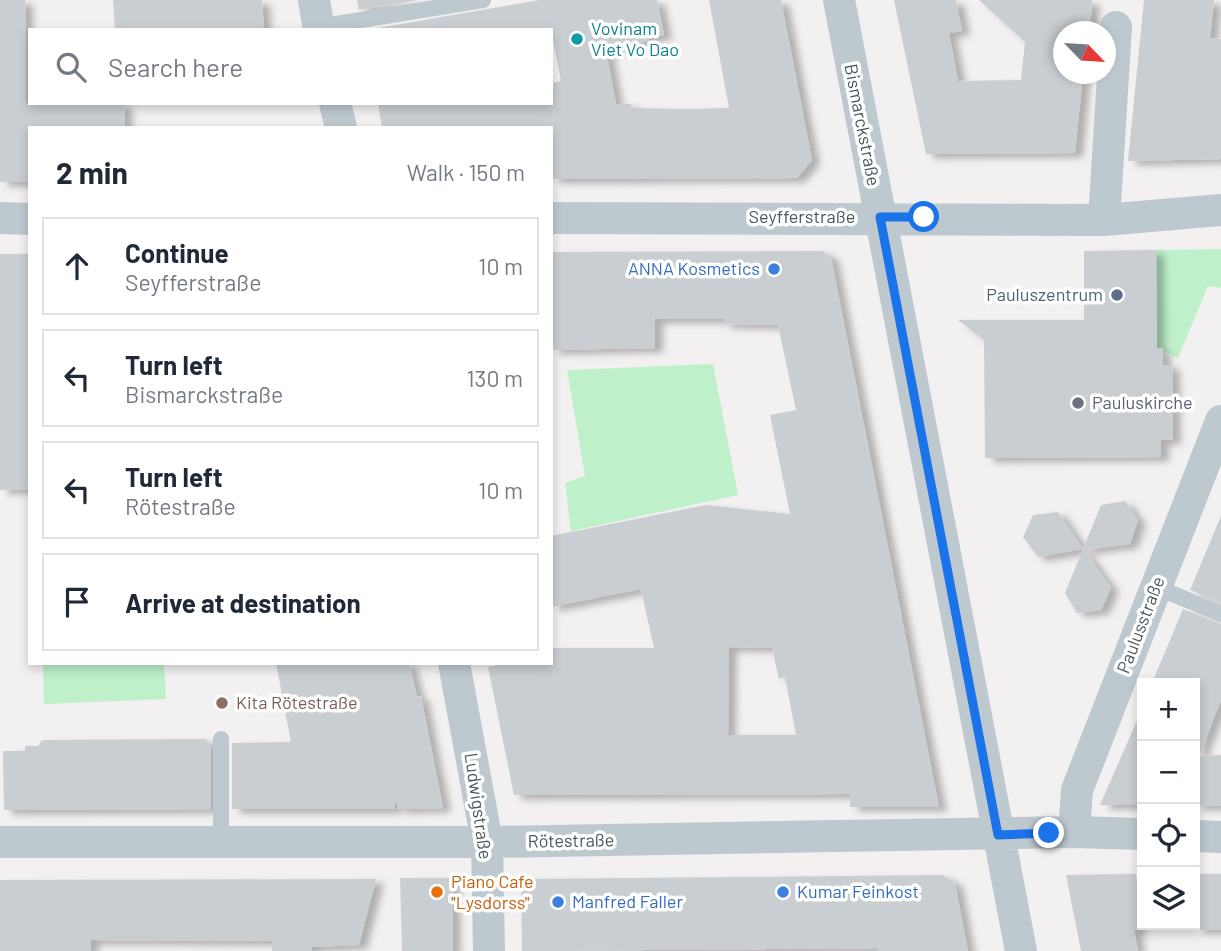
<!DOCTYPE html>
<html lang="en">
<head>
<meta charset="utf-8">
<style>
  body { margin:0; font-family:Barlow,sans-serif; background:#f6f6f7; color:#1f2937 }
  .controls { position:absolute; right:21px; bottom:21px; display:grid; overflow:hidden; border-radius:0px; box-shadow:0 4px 10px #0003 }
  .controls button { width:63px; height:63px; display:grid; place-items:center; padding:0; border:0; border-bottom:2px solid #e0e1e3; background:#fff; color:#1f2937; font:35px sans-serif }
  .compass { position:absolute; left:1053px; top:21px; width:63px; height:63px; border-radius:50%; background:#fff; box-shadow:0 4px 10px #0003; rotate:115deg }
  .stop { position:absolute; width:21px; height:21px; margin:-16px; border:5px solid #1a73e8; border-radius:50%; background:#fff }
  .stop.end { background:#1a73e8; border-color:#fff; box-shadow:0 2px 7px #0008 }
  .list { margin:0; padding:0; list-style:none }
  h2 { display:flex; justify-content:space-between; align-items:center; height:91px; margin:0; padding:0 28px; font-size:30px }
  h2 small { font-size:23px; font-weight:400; color:#747a83 }
  .list li { display:grid; grid-template-columns:46px 1fr auto; gap:21px; align-items:center; box-sizing:border-box; height:98px; margin:0 14px 14px; padding:0 14px; border:2px solid #e0e1e3; border-radius:0px }
  .list b { display:block; font-size:26px; white-space:nowrap }
  .list p { margin:0; font-size:23px; white-space:nowrap; color:#747a83 }
  .list em { font-size:23px; font-style:normal; color:#747a83 }
  .icon { flex:none; width:38px; height:38px; fill:none; stroke:currentColor; stroke-width:2; stroke-linecap:round; stroke-linejoin:round }
  .map { position:relative; flex:none; width:1221px; height:951px; overflow:hidden }
  .search { position:absolute; background:#fff; box-shadow:0 4px 10px #0003; left:28px; top:28px; width:525px; height:77px; display:flex; align-items:center; gap:18px; box-sizing:border-box; padding:0 24px; border-radius:0px; color:#747a83; font-size:26px }
  .panel { position:absolute; background:#fff; box-shadow:0 4px 10px #0003; left:28px; top:126px; width:525px; height:539px; border-radius:0px }
  .map>svg:first-child { display:block }
</style>
</head>
<body>
<div class="map">
<svg width="1221" height="951" viewBox="0 0 1221 951">
  <defs>
    <filter id="shadow"><feDropShadow dx="8" dy="4.5" stdDeviation="3.5" flood-color="#0004"/></filter>
  </defs>
  <rect width="100%" height="100%" fill="#f2f0f0"/>
  <path fill="#bef0ca" d="M1221,249V288L1208,286L1178,358L1157,348L1156,250Z
    M713,364L738,495L571,531L565,483L585,476L567,370Z
    M43,663H164L166,699L44,704Z"/>
  <path fill="#c9ced2" fill-rule="evenodd" filter="url(#shadow)" d="M0,0H25L26,103H124L125,128H30V182H0Z
    M113,0H262L264,30H115Z
    M357,0H418L359,10Z
    M540,0H657L664,35L648,38L649,41L606,50L616,104H631L632,108L691,109L729,108L709,0H781L812,160L797,178L551,179V128H382L378,103H551V83L561,81L551,30H366Z
    M894,0H956L962,31L949,33L958,81L1021,80L1025,42L979,0H1092L1090,32H1063V74H1083L1075,153L926,154Z
    M1144,0H1214L1210,38L1221,39V159L1128,161Z
    M1156,250L1157,348H1163V365H1172L1173,440H1161V457L985,458L984,340L958,320H1084V251Z
    M823,251L831,257L939,807H850V794L514,795L488,667L508,663H551V648H654L641,589L551,607V536L706,505L790,514L770,415L796,410L778,325L724,324V319H655V348L551,350V252ZM729,647L772,648L779,679L785,677L796,735H728Z
    M0,254H30V489L0,490Z
    M1125,501L1138,520L1130,544L1084,550L1111,588L1101,610L1077,613L1065,593L1101,505Z
    M1058,512L1083,549L1038,557L1023,537L1033,515Z
    M1221,516V603L1190,590Z
    M1183,609L1221,624V700L1199,756L1221,755V806H1195V683H1152Z
    M276,663H409L417,696H421L443,808L398,809L396,799L394,809H232V743L291,742Z
    M1142,709V805H1100Z
    M207,739V743H211V809L4,810L3,751H25V746H38L42,740Z
    M1136,874L1138,930H1134L1138,951H1081L1066,875Z
    M1195,874H1221V930H1195Z
    M943,875L955,883L968,951H877V948L522,951L521,879Z
    M400,878H452L453,951H402Z
    M376,879L359,945L312,947V951H272V941L91,940V951H0V880Z"/>
  <g fill="none" stroke-linecap="round" stroke-linejoin="round">
    <path stroke="#bdc9cf" stroke-width="16" d="M318,27L483,0
      M1156,587L1221,614
      M221,739V841"/>
    <path stroke="#bdc9cf" stroke-width="32" d="M314,0L319,30
      M839,0L1021,951
      M335,103L341,128
      M0,218L30,219
      M551,218L1104,220L1221,210
      M1104,220L1116,27
      M454,663L487,842L489,951
      M1074,832L1077,790L1221,421
      M1195,836L1221,837
      M0,842H487L1074,832L1142,834"/>
  </g>
  <g fill="none" stroke-linecap="round" stroke-linejoin="round">
    <path stroke="#1a73e8" stroke-width="9" d="M924,217H880L998,835L1049,833"/>
  </g>
  <circle fill="#0f9aa8" stroke="#fff" stroke-width="2.5" cx="577" cy="39" r="7"/>
  <g fill="#3f7fe0" stroke="#fff" stroke-width="2.5">
    <circle cx="774" cy="269" r="7"/>
    <circle cx="783" cy="892" r="7"/>
    <circle cx="558" cy="902" r="7"/>
  </g>
  <circle fill="#5c6f8a" stroke="#fff" stroke-width="2.5" cx="1117" cy="295" r="7"/>
  <circle fill="#6b7280" stroke="#fff" stroke-width="2.5" cx="1078" cy="403" r="7"/>
  <circle fill="#8d6e63" stroke="#fff" stroke-width="2.5" cx="222" cy="703" r="7"/>
  <circle fill="#e8710a" stroke="#fff" stroke-width="2.5" cx="437" cy="892" r="7"/>
  <g text-anchor="middle" stroke-width="7" stroke-linejoin="round" paint-order="stroke">
    <g font-size="18" fill="#0d838f" stroke="#fff" text-anchor="start">
      <text x="591" y="35">Vovinam<tspan x="591" dy="21">Viet Vo Dao</tspan></text>
    </g>
    <g font-size="18" fill="#47565e" stroke="#fff">
      <text transform="translate(862 125) rotate(79)" y="6">Bismarckstraße</text>
      <text x="802" y="223">Seyfferstraße</text>
      <text transform="translate(1141 625) rotate(-69)" y="6">Paulusstraße</text>
      <text transform="translate(478 806) rotate(82)" y="6">Ludwigstraße</text>
      <text transform="translate(571 841) rotate(-1)" y="6">Rötestraße</text>
    </g>
    <g font-size="18" fill="#366cbe" stroke="#fff" text-anchor="start">
      <text x="760" y="275" text-anchor="end">ANNA Kosmetics</text>
      <text x="797" y="898">Kumar Feinkost</text>
      <text x="572" y="908">Manfred Faller</text>
    </g>
    <g font-size="18" fill="#4e5e75" stroke="#fff" text-anchor="end">
      <text x="1103" y="301">Pauluszentrum</text>
    </g>
    <g font-size="18" fill="#5b616d" stroke="#fff" text-anchor="start">
      <text x="1092" y="409">Pauluskirche</text>
    </g>
    <g font-size="18" fill="#785e54" stroke="#fff" text-anchor="start">
      <text x="236" y="709">Kita Rötestraße</text>
    </g>
    <g font-size="18" fill="#c56008" stroke="#fff" text-anchor="start">
      <text x="451" y="888">Piano Cafe<tspan x="451" dy="21">"Lysdorss"</tspan></text>
    </g>
  </g>
</svg>
<div class="controls">
<button>+</button>
<button>−</button>
<button><svg class="icon" aria-label="locate" viewBox="0 0 24 24"><circle cx="12" cy="12" r="6"/><path d="M12 2v4M12 18v4M2 12h4M18 12h4"/></svg></button>
<button><svg class="icon" aria-label="layers" viewBox="0 0 24 24"><path d="M12 4l9 5-9 5-9-5zM3 14l9 5 9-5"/></svg></button>
</div>
<svg class="compass" viewBox="-18 -18 36 36"><path d="M0-13l5 13h-10z" fill="#e53935"/><path d="M0 13l5-13h-10z" fill="#747a83"/></svg>
<div class="stop" style="left:924px;top:217px"></div>
<div class="stop end" style="left:1049px;top:833px"></div>
<div class="search"><svg class="icon" aria-label="search" viewBox="0 0 24 24"><circle cx="10" cy="10" r="6"/><path d="M15 15l6 6"/></svg>Search here</div>
<section class="panel">
<h2>2 min<small>Walk · 150 m</small></h2>
<ul class="list">
<li><svg class="icon" aria-label="ahead" viewBox="0 0 24 24"><path d="M12 20V5M6 11l6-6 6 6"/></svg><div><b>Continue</b><p>Seyfferstraße</p></div><em>10 m</em></li>
<li><svg class="icon" aria-label="left" viewBox="0 0 24 24"><path d="M17 20v-9H6M10 6l-5 5 5 5"/></svg><div><b>Turn left</b><p>Bismarckstraße</p></div><em>130 m</em></li>
<li><svg class="icon" aria-label="left" viewBox="0 0 24 24"><path d="M17 20v-9H6M10 6l-5 5 5 5"/></svg><div><b>Turn left</b><p>Rötestraße</p></div><em>10 m</em></li>
<li><svg class="icon" aria-label="arrive" viewBox="0 0 24 24"><path d="M6 21V4h12l-3 4 3 4H6"/></svg><div><b>Arrive at destination</b></div></li>
</ul>
</section>
</div>
</body>
</html>
